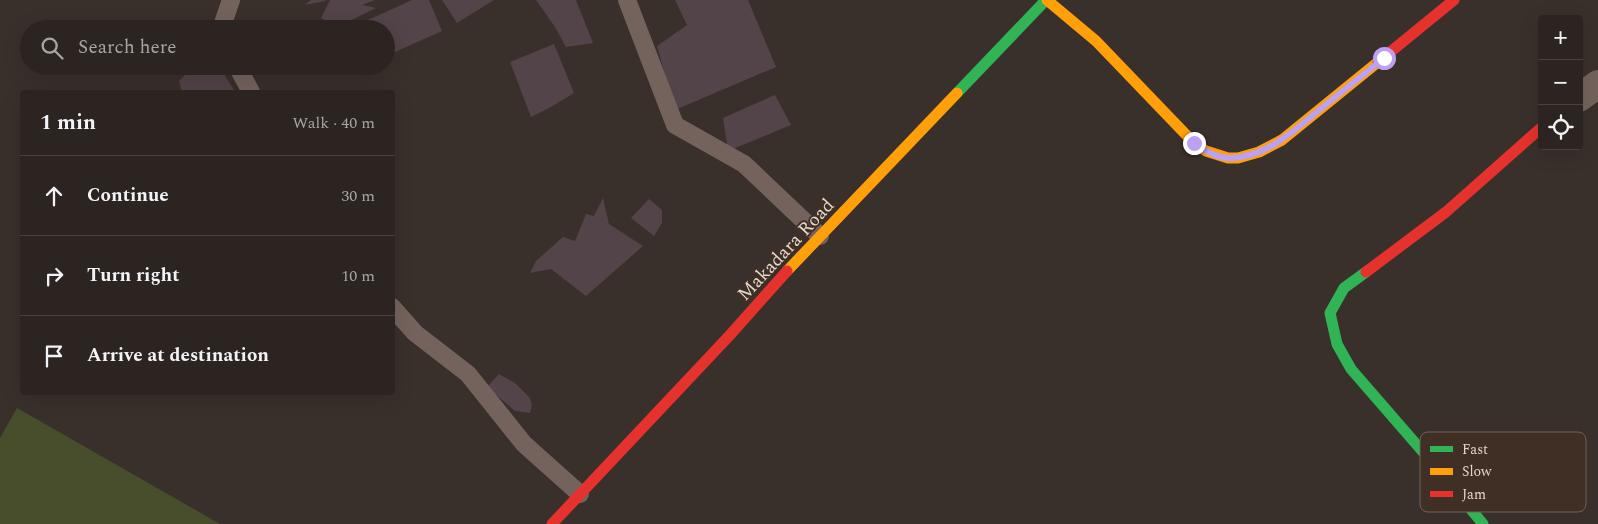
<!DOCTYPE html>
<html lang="en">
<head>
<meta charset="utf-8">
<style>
  body { margin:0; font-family:Spectral,serif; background:#38302d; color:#f1f3f6 }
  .controls { position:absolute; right:15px; top:15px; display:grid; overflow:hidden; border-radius:5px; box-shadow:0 5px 20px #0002 }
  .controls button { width:45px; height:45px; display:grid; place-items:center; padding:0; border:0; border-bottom:1px solid #48413e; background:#2c2420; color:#f1f3f6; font:25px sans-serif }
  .stop { position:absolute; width:15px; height:15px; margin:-11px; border:4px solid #bca0f2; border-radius:50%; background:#fff }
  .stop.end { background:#bca0f2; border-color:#fff; box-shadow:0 1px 5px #0008 }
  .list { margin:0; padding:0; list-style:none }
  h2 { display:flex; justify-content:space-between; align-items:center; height:65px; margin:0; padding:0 20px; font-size:21px }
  h2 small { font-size:16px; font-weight:400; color:#a6a4a5 }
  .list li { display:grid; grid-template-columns:32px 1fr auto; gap:15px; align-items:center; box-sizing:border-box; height:80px; padding:0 20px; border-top:1px solid #48413e }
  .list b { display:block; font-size:19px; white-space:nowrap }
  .list em { font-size:16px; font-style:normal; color:#a6a4a5 }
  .icon { flex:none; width:28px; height:28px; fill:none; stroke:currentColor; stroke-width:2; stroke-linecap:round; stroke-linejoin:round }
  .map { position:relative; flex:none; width:1598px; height:524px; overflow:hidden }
  .search { position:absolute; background:#2c2420; box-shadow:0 5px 20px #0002; left:20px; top:20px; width:375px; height:55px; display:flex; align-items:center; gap:12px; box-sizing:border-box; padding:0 18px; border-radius:28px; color:#a6a4a5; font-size:19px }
  .panel { position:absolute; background:#2c2420; box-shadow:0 5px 20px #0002; left:20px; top:90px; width:375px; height:305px; border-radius:5px }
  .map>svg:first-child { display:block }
</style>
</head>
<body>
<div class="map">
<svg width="1598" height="524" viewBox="0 0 1598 524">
  <rect width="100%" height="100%" fill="#3a302b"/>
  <path fill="#484e2b" d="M17,408L220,524H0V438Z"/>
  <path fill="#524448" d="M311,0H325V1L305,5Z
    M330,0H375L362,5L376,8L337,27L321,18Z
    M412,0H429L442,31L386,56V29H348Z
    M442,0H494L457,23Z
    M536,0H576L593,43L566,47L555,27Z
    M675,0H748L776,67L675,110L657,46L687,25Z
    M554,44L574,93L551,107L531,117L510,62Z
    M194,66H219L235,92H182L179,81Z
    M775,95L791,125L728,151L723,118Z
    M603,198L609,224L643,246L586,296L551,269L530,273L536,261L563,237L575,241L586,214L594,216Z
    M649,199L662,210V223L654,236L631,218Z
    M499,374L515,383L530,398L532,405L530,413L515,411L487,387Z"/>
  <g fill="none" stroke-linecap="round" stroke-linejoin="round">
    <path stroke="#74635d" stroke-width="18" d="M627,0L675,125L744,164L820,236
      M221,29L231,0
      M237,66L251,92
      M392,307L415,333L468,374L524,444L580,494"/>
    <path stroke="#74635d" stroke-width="28" d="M1579,98L1598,84"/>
    <path stroke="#30b455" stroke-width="11" d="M957,93L1046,0
      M1366,272L1344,288L1330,313L1337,344L1351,369L1443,475L1483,524"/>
    <path stroke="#ff9f0a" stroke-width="11" d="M1047,0L1096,41L1194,143L1206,151L1228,158H1238L1259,152L1282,140L1378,62
      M787,271L957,93"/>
    <path stroke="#e5322d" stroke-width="11" d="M1378,62L1454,0
      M1366,272L1446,212L1542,127
      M552,524L730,335L787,271"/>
  </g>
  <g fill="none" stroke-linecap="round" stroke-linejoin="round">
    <path stroke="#bca0f2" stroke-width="6" d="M1194,143C1206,151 1217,159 1232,158C1269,156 1297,128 1324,106C1344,90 1364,74 1384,58"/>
  </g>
  <g text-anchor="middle" stroke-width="4" stroke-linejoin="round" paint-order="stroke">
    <g font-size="19" fill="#e2d7d1" stroke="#402f25">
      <text transform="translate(785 249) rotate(-47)" y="7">Makadara Road</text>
    </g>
  </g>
  <rect x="1420" y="432" width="166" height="80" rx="8" fill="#402f25" stroke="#716159" stroke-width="1"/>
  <rect x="1430" y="446" width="23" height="6" fill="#30b455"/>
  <rect x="1430" y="468" width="23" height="7" fill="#ff9f0a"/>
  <rect x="1430" y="491" width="23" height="6" fill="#e5322d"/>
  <g font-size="14" fill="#e2d7d1">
    <text x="1462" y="454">Fast</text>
    <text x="1462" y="476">Slow</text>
    <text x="1462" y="499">Jam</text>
  </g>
</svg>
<div class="controls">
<button>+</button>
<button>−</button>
<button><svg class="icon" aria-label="locate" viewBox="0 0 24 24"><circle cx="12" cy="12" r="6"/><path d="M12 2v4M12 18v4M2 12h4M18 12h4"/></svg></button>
</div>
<div class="stop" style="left:1384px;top:58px"></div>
<div class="stop end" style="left:1194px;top:143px"></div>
<div class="search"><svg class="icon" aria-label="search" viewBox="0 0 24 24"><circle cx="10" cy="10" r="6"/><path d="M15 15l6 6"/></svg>Search here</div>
<section class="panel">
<h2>1 min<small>Walk · 40 m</small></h2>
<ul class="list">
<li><svg class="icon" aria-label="ahead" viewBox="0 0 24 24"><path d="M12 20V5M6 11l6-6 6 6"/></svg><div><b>Continue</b></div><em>30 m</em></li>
<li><svg class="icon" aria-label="right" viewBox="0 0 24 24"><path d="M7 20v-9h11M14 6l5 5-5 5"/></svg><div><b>Turn right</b></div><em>10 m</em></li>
<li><svg class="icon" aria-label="arrive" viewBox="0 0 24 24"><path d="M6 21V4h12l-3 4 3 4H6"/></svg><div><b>Arrive at destination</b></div></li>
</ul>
</section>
</div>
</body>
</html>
